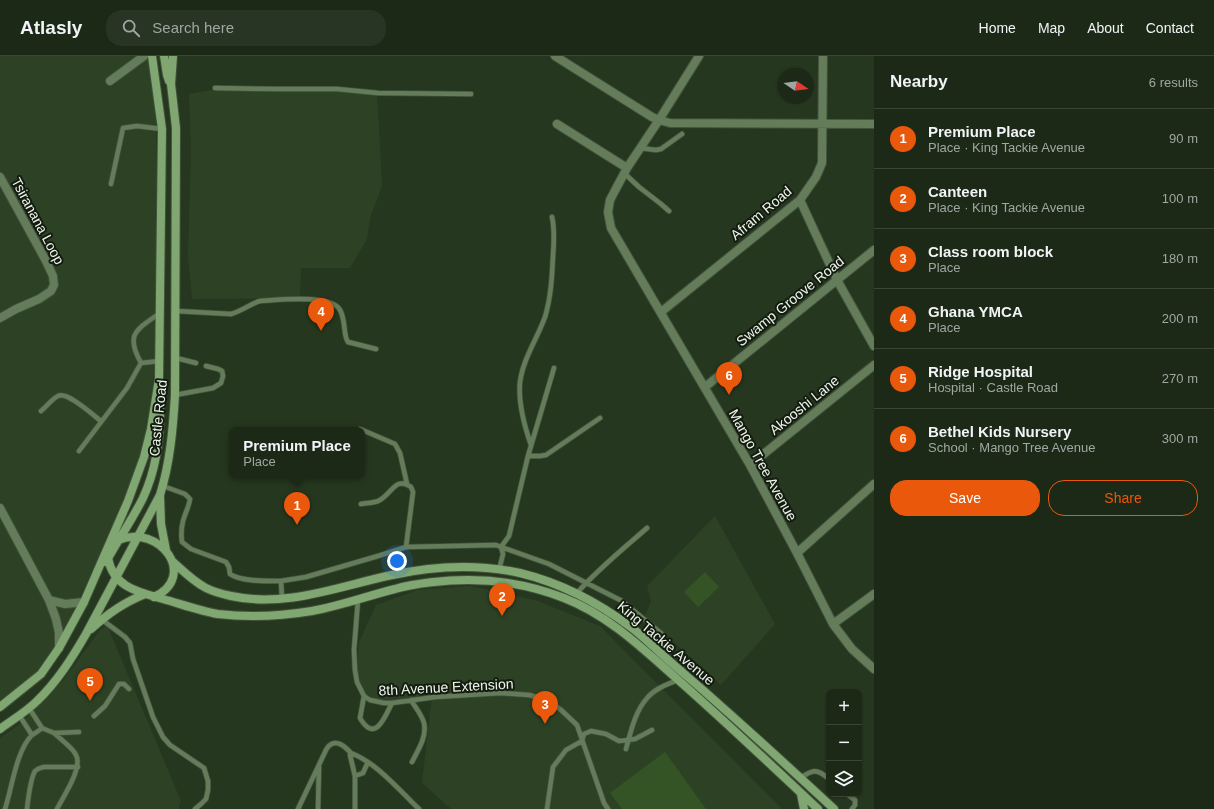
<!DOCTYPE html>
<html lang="en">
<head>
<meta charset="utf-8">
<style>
  body { margin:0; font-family:Helvetica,sans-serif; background:#293524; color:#f1f3f6 }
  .controls { position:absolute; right:12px; bottom:12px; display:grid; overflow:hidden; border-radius:8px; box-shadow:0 1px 3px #0004 }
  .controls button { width:36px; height:36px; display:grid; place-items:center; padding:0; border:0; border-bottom:1px solid #3a4536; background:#1c2917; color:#f1f3f6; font:20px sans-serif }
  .compass { position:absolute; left:778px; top:12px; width:36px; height:36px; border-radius:50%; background:#1c2917; box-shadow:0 1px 3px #0004; rotate:103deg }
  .you { position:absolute; left:397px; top:505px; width:14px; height:14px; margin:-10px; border:3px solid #fff; border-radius:50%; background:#1a73e8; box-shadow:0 0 0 6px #1a73e833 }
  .badge { display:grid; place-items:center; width:26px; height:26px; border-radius:50%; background:#ea580c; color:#fff; font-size:13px; font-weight:700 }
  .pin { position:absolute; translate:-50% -33px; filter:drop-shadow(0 1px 2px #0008) }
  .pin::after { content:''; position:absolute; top:21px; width:14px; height:12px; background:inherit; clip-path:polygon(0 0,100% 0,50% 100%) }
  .popup { position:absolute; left:229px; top:371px; width:136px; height:52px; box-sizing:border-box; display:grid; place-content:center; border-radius:8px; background:#1c2917; filter:drop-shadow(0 1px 3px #0005); font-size:13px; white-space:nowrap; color:#a0a6a1 }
  .popup b { font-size:15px; color:#f1f3f6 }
  .popup::after { content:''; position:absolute; left:50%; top:100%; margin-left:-8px; border:8px solid transparent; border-top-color:#1c2917 }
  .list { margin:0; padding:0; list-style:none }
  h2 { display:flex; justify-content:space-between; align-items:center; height:52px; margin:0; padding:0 16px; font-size:17px }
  h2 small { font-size:13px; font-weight:400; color:#a0a6a1 }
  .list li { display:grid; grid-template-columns:26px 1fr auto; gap:12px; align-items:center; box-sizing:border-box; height:60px; padding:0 16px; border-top:1px solid #3a4536 }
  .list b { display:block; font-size:15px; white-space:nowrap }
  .list p { margin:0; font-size:13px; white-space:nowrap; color:#a0a6a1 }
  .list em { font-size:13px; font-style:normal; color:#a0a6a1 }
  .actions { display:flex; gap:8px; padding:12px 16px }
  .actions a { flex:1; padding:9px 0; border:1px solid #ea580c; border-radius:16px; text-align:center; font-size:14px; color:#ea580c }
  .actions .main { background:#ea580c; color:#fff }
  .icon { flex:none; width:22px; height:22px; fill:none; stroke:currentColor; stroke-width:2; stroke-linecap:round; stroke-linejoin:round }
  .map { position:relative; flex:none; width:874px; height:753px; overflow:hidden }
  header { display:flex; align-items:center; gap:24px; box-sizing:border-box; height:56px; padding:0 20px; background:#1c2917; border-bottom:1px solid #3a4536 }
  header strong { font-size:19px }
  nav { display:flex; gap:22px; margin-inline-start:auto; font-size:14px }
  .search { width:280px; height:36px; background:#293524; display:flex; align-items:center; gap:10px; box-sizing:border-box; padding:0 14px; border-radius:16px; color:#a0a6a1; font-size:15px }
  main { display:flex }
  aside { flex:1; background:#1c2917 }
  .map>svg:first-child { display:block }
</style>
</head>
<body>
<header>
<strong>Atlasly</strong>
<div class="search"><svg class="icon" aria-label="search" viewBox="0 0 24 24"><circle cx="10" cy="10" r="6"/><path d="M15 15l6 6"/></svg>Search here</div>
<nav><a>Home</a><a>Map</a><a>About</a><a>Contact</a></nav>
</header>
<main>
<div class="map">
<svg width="874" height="753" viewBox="0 0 874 753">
  <rect width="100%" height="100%" fill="#26371f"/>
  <path fill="#2d4225" d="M0,0H148L156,65L157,183V292L150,355L141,403L119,458L67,568L53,594L33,620L0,648Z
    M217,33L377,36L382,130L370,162L367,183L350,212H301L300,242L192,243L188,200L191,96L189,38Z
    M715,460L775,568L721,629L645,560L651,545L647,530Z
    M470,530L535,544L600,570L782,753H451L422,727L432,641L385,648L369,640L356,628L359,586L376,549L418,534Z
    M107,569L181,745L178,753H0V682L20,668L64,623L100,574Z"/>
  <path fill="#345425" d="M705,516L719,531L698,551L684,536Z
    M665,696L706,753H622L610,737Z"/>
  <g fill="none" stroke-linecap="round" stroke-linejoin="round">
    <defs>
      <path id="service" d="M215,32L277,33H337L378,37L471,38
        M640,92L656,94L661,93L682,78
        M624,117L639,131L661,148L669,155
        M111,128L123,72L137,70L162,73
        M176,255L231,258C242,255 250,248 260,245C278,244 331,238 340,254C346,264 343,280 348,286L376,293
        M176,302L196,307
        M160,305L141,307C125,278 136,274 160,257
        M554,312L528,400L509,480L501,491L549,508L622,545L662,578
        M175,339L213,332L221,327L223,320L222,315L218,313L206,310
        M41,355C46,351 53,342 58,340C67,335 93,359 101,365
        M360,373L395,388L400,397L407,428
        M531,389C524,369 518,347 520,326C523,303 537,283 545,261C551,241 552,221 553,200C554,187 555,174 552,161
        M79,395L127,332L141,307
        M528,400H540L546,399L600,362
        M163,430L185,438L190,443C189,451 185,457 183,465C181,473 181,479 182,486L191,493L226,506L229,511L230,518C241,526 268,525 281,525
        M361,448C367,447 375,447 380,444C392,437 396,420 411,431L413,436L406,491
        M577,537C598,513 623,493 647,472
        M282,543L281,525L306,521L378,500L406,491L496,489L501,491L503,498L499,514
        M358,544L354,594L355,614L357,626L364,640L370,644L384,647H392L435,641L501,637L529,639L547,644L560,653L577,669L604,747L608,753
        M101,563L125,581L130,587L133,603L153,661L163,681L170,689L204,712L208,725V734L206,743L201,748L195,753
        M364,640L360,662C375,688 385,661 392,647
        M411,644C415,651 422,659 424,667C427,681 418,694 412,706
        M19,659L32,679
        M94,660L105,650L119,628H124L129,633
        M42,672L54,677L79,676
        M54,677C60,683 73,692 76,699C83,712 63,741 57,753
        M626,693C631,675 635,655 648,641C656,632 668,628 678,624
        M355,720L363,717L368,706
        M800,722C813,714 816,712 829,723
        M847,738L855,744V749L852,753
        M5,753C12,732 16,695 32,679C35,677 39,675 42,672L29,652
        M27,753C28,744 31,722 35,715C38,712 40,712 44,711H78
        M298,753L326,694C327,692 328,690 330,689C338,683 346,692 351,697
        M318,753L319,710
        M355,753V720L350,699L351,697C377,707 399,734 419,753
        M547,753L553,711L566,694L582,685L584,678L591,675L606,678L619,685L635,683L652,674"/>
      <path id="minor" d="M555,0L652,61L659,64L670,67L874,68
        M699,0L659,64L627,112L610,144L608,156L611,172L750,409L797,497L833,568L852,593L874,613
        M110,25L144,0
        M557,68L627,112
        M0,121L46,205L53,220L54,229L51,235L39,243L16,253L0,262
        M800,144L837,224L874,290
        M661,256L800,144L816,121L822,107L823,0
        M705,331L874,194
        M750,409L874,309
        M0,452L49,544L56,563L59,577V592
        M797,497L874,428
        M49,544L65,548L84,546
        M833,568L874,538"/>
      <path id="secondary" d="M164,0L167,19L169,25
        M160,440L161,468L166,494
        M118,484C161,467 198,521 154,541
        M108,502C113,531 138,536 163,543C181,548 200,555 218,558C249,562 281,560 312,555C340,550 367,540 395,533C415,527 447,524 468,524C501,524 533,530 564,542C608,559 642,592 676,622C725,665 771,709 818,753
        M106,506C118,484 132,464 143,442C157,412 161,376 160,343
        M173,506C183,515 194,526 206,532C214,536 222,538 231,540C286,552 339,530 392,519C433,510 479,508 520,517C561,527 599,547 632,572C640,578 648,586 655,592C671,607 688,621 704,635C748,674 791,713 834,753
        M91,573C109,557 123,547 145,538
        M0,651L41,618L59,592L84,546L128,445L144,401L151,373L159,323L162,73L152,0
        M0,673C12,664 26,656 37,645C57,626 72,602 86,578L160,439C170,407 173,373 175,339L176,72L171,28L173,0
        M801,738L804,753"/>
    </defs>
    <use href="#service" stroke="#42523b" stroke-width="6"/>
    <use href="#minor" stroke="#42523b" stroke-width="10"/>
    <use href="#secondary" stroke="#42523b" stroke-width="10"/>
    <use href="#service" stroke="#657c5b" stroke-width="4.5"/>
    <use href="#minor" stroke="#657c5b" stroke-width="8"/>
    <use href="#secondary" stroke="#80a771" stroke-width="8"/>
  </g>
  <g text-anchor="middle" stroke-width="4" stroke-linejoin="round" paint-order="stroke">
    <g font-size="14" fill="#ecf6e8" stroke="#141c11">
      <text transform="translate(761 157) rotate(-40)" y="5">Afram Road</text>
      <text transform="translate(38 165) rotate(62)" y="5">Tsiranana Loop</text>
      <text transform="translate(790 245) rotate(-39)" y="5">Swamp Groove Road</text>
      <text transform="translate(804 349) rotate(-39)" y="5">Akooshi Lane</text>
      <text transform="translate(158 362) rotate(-84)" y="5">Castle Road</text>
      <text transform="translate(763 409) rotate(61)" y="5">Mango Tree Avenue</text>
      <text transform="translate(666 587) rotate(40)" y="5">King Tackie Avenue</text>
      <text transform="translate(446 631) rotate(-3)" y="5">8th Avenue Extension</text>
    </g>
  </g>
</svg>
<div class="controls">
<button>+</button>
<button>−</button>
<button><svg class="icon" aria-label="layers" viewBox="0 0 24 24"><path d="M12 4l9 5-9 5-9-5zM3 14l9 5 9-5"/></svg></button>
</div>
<svg class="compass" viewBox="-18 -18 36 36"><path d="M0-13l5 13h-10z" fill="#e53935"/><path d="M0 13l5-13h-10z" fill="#a0a6a1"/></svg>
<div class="you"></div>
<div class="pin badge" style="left:297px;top:469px">1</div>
<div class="popup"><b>Premium Place</b>Place</div>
<div class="pin badge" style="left:502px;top:560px">2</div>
<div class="pin badge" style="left:545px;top:668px">3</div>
<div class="pin badge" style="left:321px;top:275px">4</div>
<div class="pin badge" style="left:90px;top:645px">5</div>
<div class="pin badge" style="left:729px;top:339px">6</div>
</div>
<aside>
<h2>Nearby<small>6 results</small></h2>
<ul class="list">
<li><span class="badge">1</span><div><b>Premium Place</b><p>Place · King Tackie Avenue</p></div><em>90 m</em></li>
<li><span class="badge">2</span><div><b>Canteen</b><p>Place · King Tackie Avenue</p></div><em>100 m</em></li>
<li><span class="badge">3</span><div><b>Class room block</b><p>Place</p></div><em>180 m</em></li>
<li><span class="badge">4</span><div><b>Ghana YMCA</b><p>Place</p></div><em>200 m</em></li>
<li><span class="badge">5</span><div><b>Ridge Hospital</b><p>Hospital · Castle Road</p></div><em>270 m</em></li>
<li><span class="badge">6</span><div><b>Bethel Kids Nursery</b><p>School · Mango Tree Avenue</p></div><em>300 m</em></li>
</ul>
<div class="actions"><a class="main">Save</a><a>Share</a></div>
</aside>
</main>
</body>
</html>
